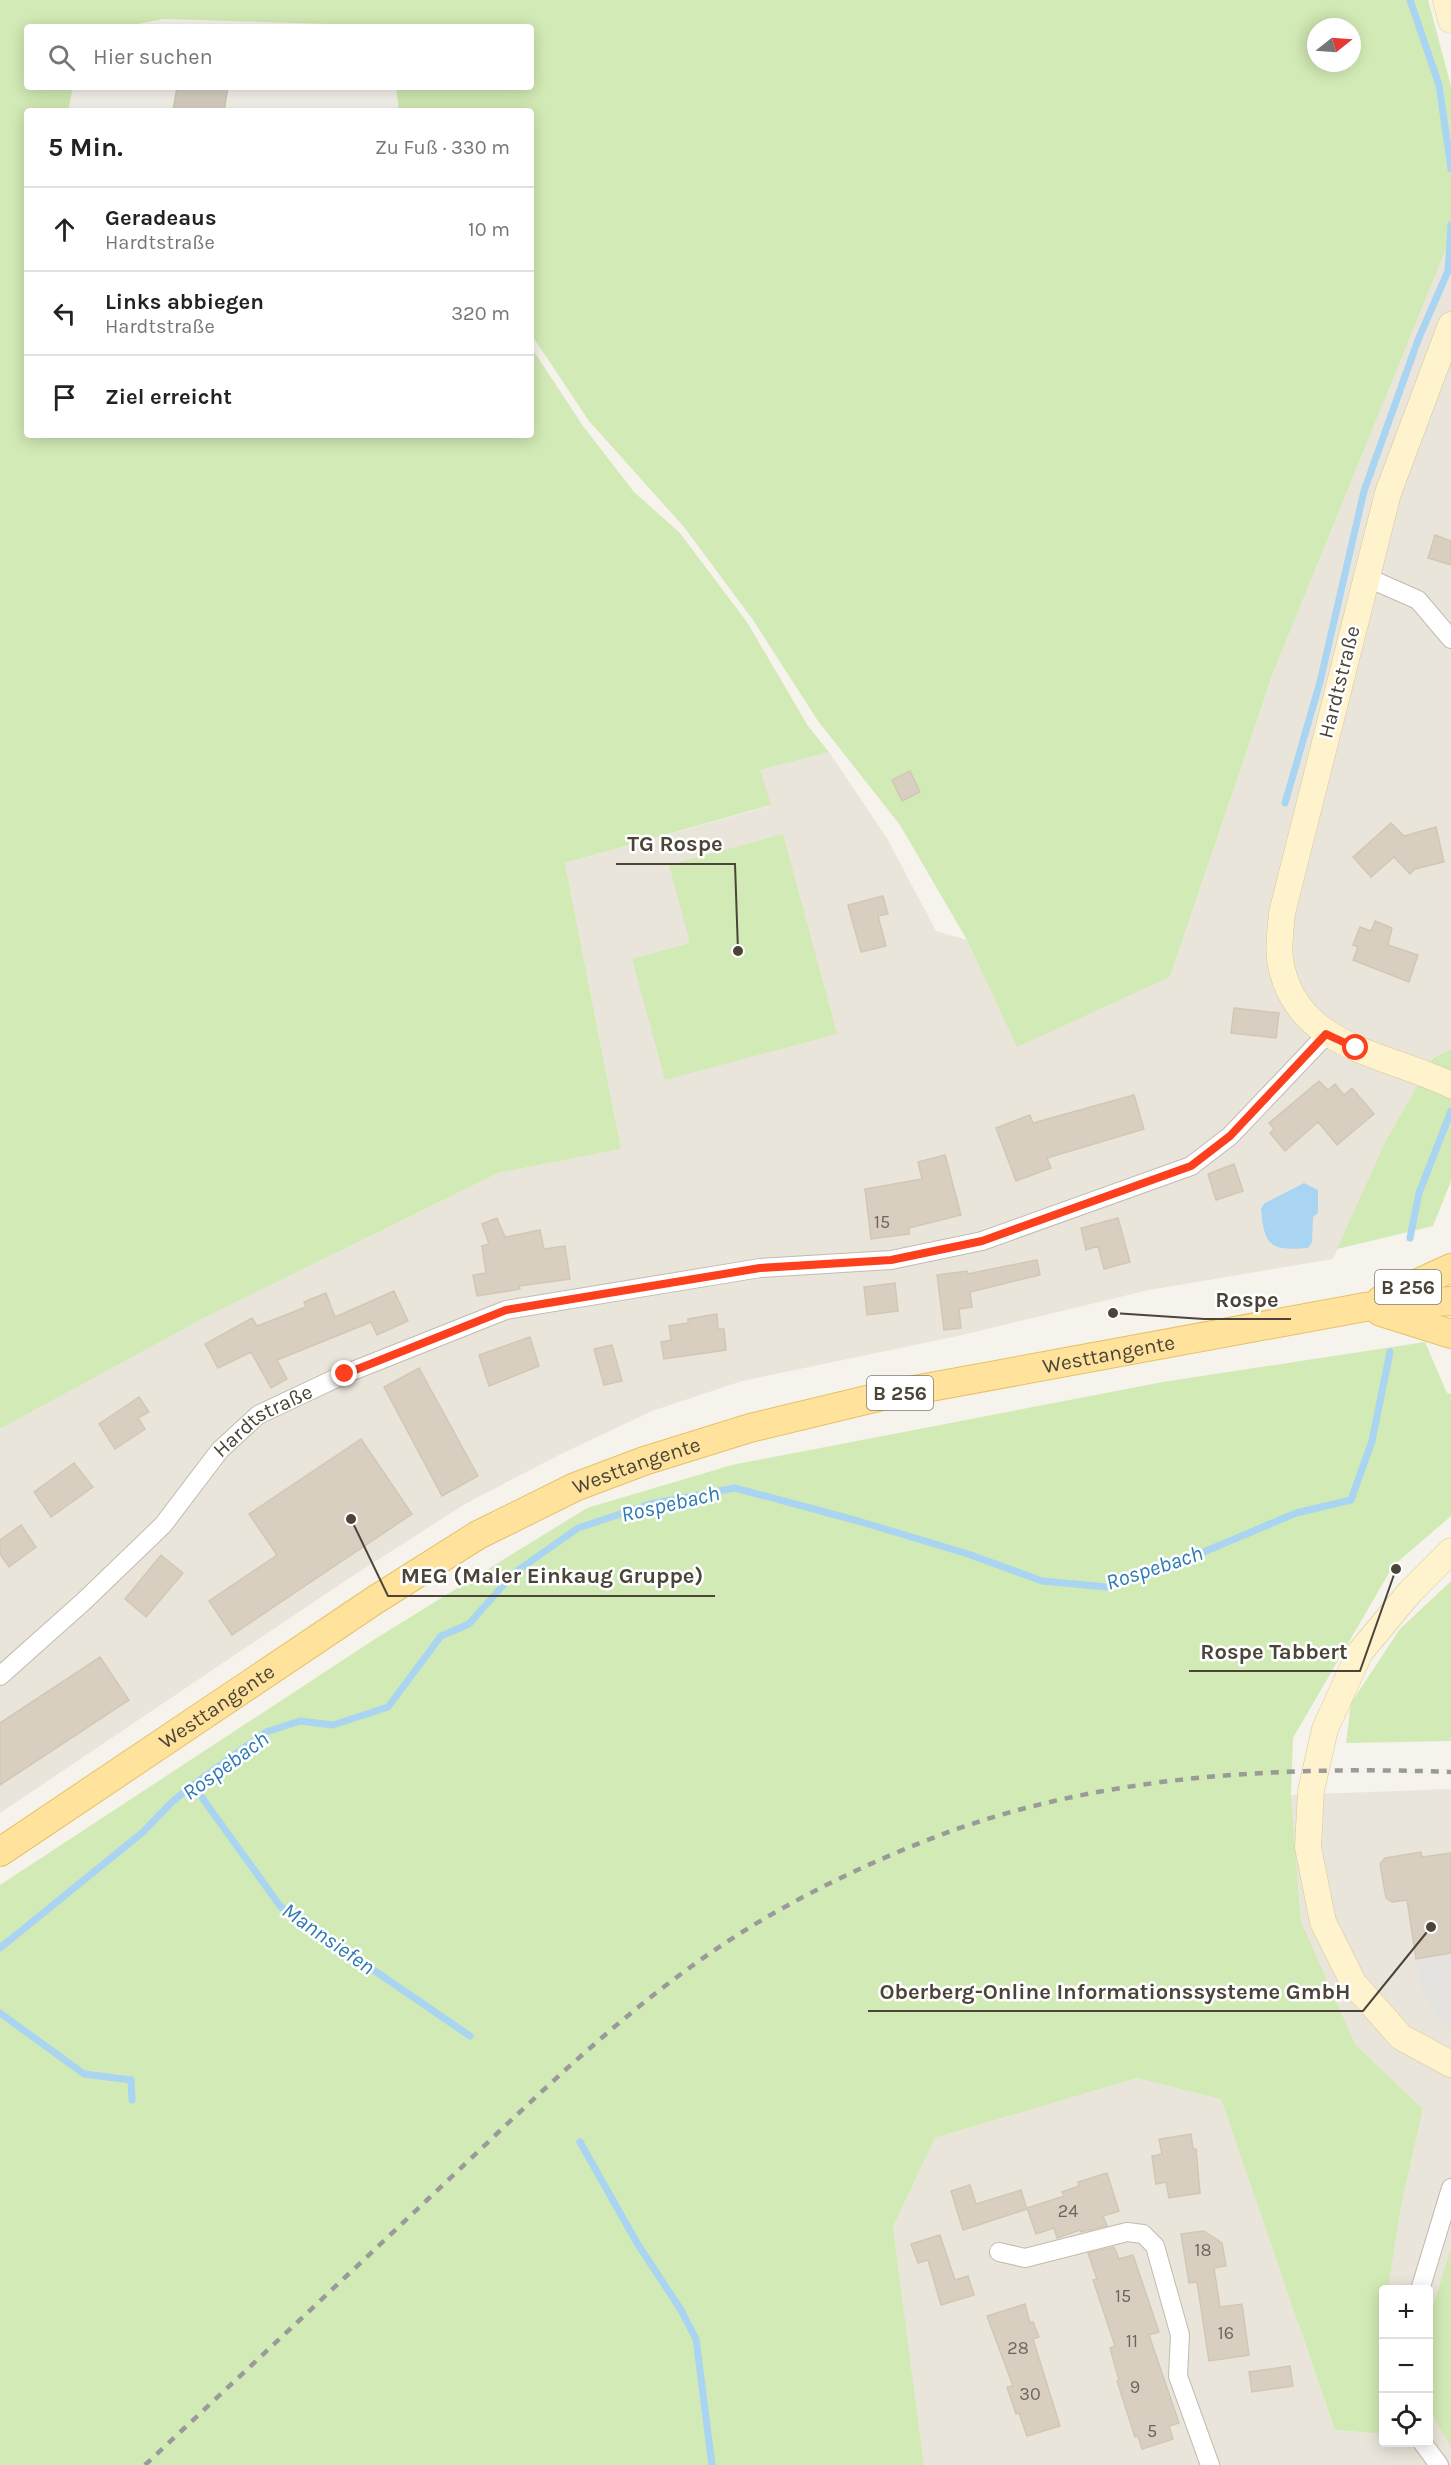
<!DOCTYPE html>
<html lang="de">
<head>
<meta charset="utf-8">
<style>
  body { margin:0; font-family:Karla,sans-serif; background:#f2f2f2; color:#222 }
  .controls { position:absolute; right:18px; bottom:18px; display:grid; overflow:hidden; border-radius:6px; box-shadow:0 3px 15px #0003 }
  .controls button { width:54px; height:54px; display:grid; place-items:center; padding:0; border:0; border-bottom:2px solid #e0e0e0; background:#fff; color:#222; font:30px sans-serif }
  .compass { position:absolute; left:1307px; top:18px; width:54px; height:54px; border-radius:50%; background:#fff; box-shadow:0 3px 15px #0003; rotate:73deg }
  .stop { position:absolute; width:18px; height:18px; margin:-14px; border:4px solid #fc3f1d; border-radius:50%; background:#fff }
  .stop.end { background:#fc3f1d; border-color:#fff; box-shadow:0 2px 6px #0008 }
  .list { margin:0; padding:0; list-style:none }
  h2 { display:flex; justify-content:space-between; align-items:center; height:78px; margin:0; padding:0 24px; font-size:26px }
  h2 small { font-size:20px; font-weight:400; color:#767676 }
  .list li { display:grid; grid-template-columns:39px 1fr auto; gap:18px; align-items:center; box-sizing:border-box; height:84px; padding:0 24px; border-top:2px solid #e0e0e0 }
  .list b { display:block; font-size:22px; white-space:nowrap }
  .list p { margin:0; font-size:20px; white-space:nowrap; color:#767676 }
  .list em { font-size:20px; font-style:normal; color:#767676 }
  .icon { flex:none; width:33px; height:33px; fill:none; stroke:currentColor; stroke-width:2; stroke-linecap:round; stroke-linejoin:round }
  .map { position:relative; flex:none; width:1451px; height:2465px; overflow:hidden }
  .search { position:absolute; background:#fff; box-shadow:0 3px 15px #0003; left:24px; top:24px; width:510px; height:66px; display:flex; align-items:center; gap:15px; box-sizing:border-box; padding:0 21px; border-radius:6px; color:#767676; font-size:22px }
  .panel { position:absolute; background:#fff; box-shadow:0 3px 15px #0003; left:24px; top:108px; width:510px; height:330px; border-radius:6px }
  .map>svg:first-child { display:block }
</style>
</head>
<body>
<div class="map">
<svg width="1451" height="2465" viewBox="0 0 1451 2465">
  <rect width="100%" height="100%" fill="#f6f3ec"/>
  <path fill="#eae5da" d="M1451,237V1049L1433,1058L1385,1142L1333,1259L1149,1290L958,1336L742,1381L652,1411L561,1454L465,1504L348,1579L0,1813V1429L202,1319L498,1173L621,1149L565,863L770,806L760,770L829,752L888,840L936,931L967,940L1017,1046L1170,977L1273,673Z
    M1451,1789V2465H924L893,2227L935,2138L1137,2078L1221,2098L1335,2430L1383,2434L1384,2442H1428V2290L1388,2289L1401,2207L1423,2109L1355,2044L1301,1921L1291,1795Z"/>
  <path fill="#d2eab5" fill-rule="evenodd" d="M0,0H1428L1451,86V237L1273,673L1170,977L1017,1047L967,940L900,825L818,721L753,620L684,527L589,421L531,334V111H399L396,87H531V27H364L359,25L163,19L122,27H27V87H73L68,111H27V435H531V347L583,426L634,492L679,532L747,622L808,726L829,752L760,770L771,805L565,863L621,1149L498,1173L202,1319L0,1429ZM1316,27H1352V63H1316Z
    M783,834L837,1034L665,1080L632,959L690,943L669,865Z
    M1451,1049V1181L1433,1226L1337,1249L1385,1142L1433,1058Z
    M1425,1342L1447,1393L1451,1394V1516L1393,1566L1293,1738L1291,1795L1301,1921L1355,2044L1423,2109L1401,2207L1388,2289L1384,2290L1381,2329L1384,2342L1383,2434L1335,2430L1221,2099L1137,2078L935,2138L893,2227L924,2465H0V1885L375,1639L587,1508L732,1465L1163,1382Z
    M1451,1581V1741L1346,1743L1351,1703L1400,1629Z
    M1451,2249V2447L1429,2409L1428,2322Z"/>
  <path fill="#e5e3e0" d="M1451,1953V2032L1435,2014L1420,1988L1416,1959Z"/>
  <path fill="#a9d4f2" d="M1304,1183L1318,1190V1213L1313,1217L1312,1242L1308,1248C1271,1251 1264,1247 1261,1208L1265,1203Z"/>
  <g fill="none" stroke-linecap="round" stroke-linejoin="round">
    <path stroke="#a9d4f2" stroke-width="7" d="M1410,0L1439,85L1451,169
      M1285,803L1320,682L1364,491L1418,340L1448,271L1451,225
      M1410,1238L1419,1193L1451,1111
      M193,1785L280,1906L470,2036
      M0,1948L143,1832L172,1802L193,1785L266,1732L300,1721L333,1725L388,1707L441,1636L469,1624L514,1573L578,1528L650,1504L735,1488L858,1521L968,1554L1042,1581L1107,1587L1173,1565L1296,1513L1351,1500L1372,1441L1390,1352
      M0,2013L84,2074L131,2080L132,2100
      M580,2142L637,2243L681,2310L696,2339L712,2465"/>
  </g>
  <path fill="#d8cfc1" stroke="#d3c7b4" stroke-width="1.5" d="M177,87H228L224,111H173Z
    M1435,535L1451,541V565L1428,558Z
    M910,771L920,792L902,801L892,780Z
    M1391,823L1404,836L1436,827L1444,862L1415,869L1410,874L1394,857L1371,877L1353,857Z
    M883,896L888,914L878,916L886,946L861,952L848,905Z
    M1375,921L1392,928L1388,945L1418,955L1409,982L1353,960L1358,947L1353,945L1360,927L1371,931Z
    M1234,1008L1279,1013L1276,1038L1231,1033Z
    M1319,1081L1328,1090L1335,1084L1344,1095L1352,1088L1374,1114L1337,1145L1318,1122L1285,1151L1270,1133L1274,1129L1269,1123Z
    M1134,1095L1144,1129L1047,1158L1051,1168L1016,1181L996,1128L1030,1115L1033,1123Z
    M945,1155L961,1215L909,1228V1234L871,1239L865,1189L922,1179L918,1162Z
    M1234,1164L1243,1191L1216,1200L1208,1174Z
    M497,1218L505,1237L540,1230L544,1249L565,1246L570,1279L519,1286L520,1289L477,1296L473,1275L486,1273L482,1246L489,1244L482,1224Z
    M1118,1218L1130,1262L1104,1269L1098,1246L1086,1250L1081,1228Z
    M1037,1260L1040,1275L970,1292L972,1307L959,1309L961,1328L944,1330L937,1275L967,1271V1274Z
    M895,1283L898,1311L867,1315L864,1287Z
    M394,1291L408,1321L377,1335L371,1322L277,1360L287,1379L271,1388L251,1352L218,1368L205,1344L252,1318L257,1326L306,1307L304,1302L326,1293L335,1317Z
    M717,1314L718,1329H724L726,1350L664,1359L661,1342L671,1340L669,1326L688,1323V1319Z
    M530,1337L539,1366L489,1386L479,1355Z
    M612,1345L622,1381L604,1385L594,1349Z
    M419,1368L478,1476L442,1496L384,1387Z
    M139,1397L149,1412L138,1418L145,1429L115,1449L99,1424Z
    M361,1439L412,1514L232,1635L209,1601L277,1555L249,1514Z
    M74,1463L93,1487L51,1517L34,1492Z
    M21,1525L36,1547L9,1567L0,1554V1540Z
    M161,1555L183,1573L146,1617L125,1599Z
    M100,1657L129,1700L0,1785V1723Z
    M1421,1852L1422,1857L1451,1853V1953L1416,1959L1407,1900L1392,1902L1386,1898L1380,1864L1385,1858Z
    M1191,2134L1193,2149H1196L1200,2193L1169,2198L1166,2182L1156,2184L1152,2156L1162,2154L1159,2139Z
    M1107,2173L1119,2211L1103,2216L1107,2226L1081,2232L1080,2230L1057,2238L1054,2228L1036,2234L1027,2208L1064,2196L1062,2192L1079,2186L1078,2182Z
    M970,2185L976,2204L1021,2190L1027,2209L963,2230L951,2191Z
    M1204,2231L1222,2243L1226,2266L1214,2268L1220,2307L1242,2304L1249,2355L1209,2361L1197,2282L1189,2283L1181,2234Z
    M940,2235L955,2280L968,2276L974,2295L941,2305L928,2260L918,2263L911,2244Z
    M1114,2247L1119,2259L1133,2255L1159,2332L1149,2335L1179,2423L1169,2426L1173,2439L1142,2449L1138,2436L1135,2437L1117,2381L1119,2380L1110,2348L1115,2346L1093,2280L1097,2279L1088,2253Z
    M1025,2304L1030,2323L1033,2322L1039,2337L1033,2339L1060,2426L1027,2436L1019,2413L1016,2414L1007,2387L1013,2386L987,2316Z
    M1290,2366L1293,2386L1252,2392L1249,2372Z"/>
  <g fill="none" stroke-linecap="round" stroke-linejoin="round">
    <defs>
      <g id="street">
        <path d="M1366,577L1418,600L1451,639"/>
        <path id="s1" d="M0,1676L83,1602L163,1525L220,1450L258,1415L345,1374L506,1310L760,1268L891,1260L982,1241L1191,1166L1230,1136L1327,1034"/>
        <path d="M999,2252L1025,2258L1127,2232L1143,2234L1155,2246L1180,2335L1178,2376L1210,2465"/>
        <path d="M1420,2290L1451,2188"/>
        <path d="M1422,2442L1439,2465"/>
      </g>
      <path id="secondary" d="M1446,0L1451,20
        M1451,325L1388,493L1282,913C1281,928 1278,944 1280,959C1293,1048 1385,1053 1451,1085
        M1451,1551L1410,1592L1360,1652L1325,1729L1311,1791L1308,1847L1323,1922L1354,1984L1401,2037L1451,2064"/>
      <g id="primary">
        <path d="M1381,1300L1451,1268"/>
        <path d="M1381,1312L1451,1334"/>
        <path id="s2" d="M0,1852L375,1600L478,1535L575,1487L644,1461L750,1428L887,1395L1365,1307L1451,1301"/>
      </g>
    </defs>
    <use href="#street" stroke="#c2bbae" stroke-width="20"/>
    <use href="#secondary" stroke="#d6c79b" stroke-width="27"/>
    <use href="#primary" stroke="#e6c16a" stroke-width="30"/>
    <use href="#street" stroke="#fff" stroke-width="18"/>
    <use href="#secondary" stroke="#fff3cd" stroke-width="26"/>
    <use href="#primary" stroke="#ffe39c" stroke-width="28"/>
    <path stroke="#9a9a9a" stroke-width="4.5" stroke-dasharray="8 8" stroke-linecap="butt" d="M145,2465C239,2377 333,2289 427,2200C526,2107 624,2007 739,1934C806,1892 880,1857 954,1830C1112,1774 1285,1766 1451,1772"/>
  </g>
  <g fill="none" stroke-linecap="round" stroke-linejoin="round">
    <path stroke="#fc3f1d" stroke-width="8" d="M345,1374L506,1310L760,1268L891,1260L982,1241L1191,1166L1230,1136L1326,1034L1356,1048"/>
  </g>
  <g text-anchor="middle" stroke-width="5" stroke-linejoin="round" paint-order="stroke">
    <g font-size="18" fill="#6e675b">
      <text x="882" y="1228">15</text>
      <text x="1068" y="2217">24</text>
      <text x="1203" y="2256">18</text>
      <text x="1123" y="2302">15</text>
      <text x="1226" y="2339">16</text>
      <text x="1132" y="2347">11</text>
      <text x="1018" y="2354">28</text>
      <text x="1135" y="2393">9</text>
      <text x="1030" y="2400">30</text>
      <text x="1152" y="2437">5</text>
    </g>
    <g fill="#fff" stroke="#817c74" stroke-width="1.5">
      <rect x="1375" y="1270" width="66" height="34" rx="4.5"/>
      <rect x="867" y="1376" width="66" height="34" rx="4.5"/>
    </g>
    <g font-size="20" font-weight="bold" fill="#4b4439">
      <text x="1408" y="1294">B 256</text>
      <text x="900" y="1400">B 256</text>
    </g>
    <g font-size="21" fill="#4b4439" stroke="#fff">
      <text transform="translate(1339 682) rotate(-76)" y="7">Hardtstraße</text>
      <text dy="7" stroke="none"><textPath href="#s2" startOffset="1233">Westtangente</textPath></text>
      <text dy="7" stroke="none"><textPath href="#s1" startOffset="369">Hardtstraße</textPath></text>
      <text dy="7" stroke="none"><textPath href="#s2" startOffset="747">Westtangente</textPath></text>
      <text dy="7" stroke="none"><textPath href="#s2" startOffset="261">Westtangente</textPath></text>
    </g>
    <g font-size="22" font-style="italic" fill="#2e7ab2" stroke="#fff">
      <text transform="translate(670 1503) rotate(-13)" y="8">Rospebach</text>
      <text transform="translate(1154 1567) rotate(-18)" y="8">Rospebach</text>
      <text transform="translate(225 1765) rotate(-36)" y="8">Rospebach</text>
      <text transform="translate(329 1938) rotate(35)" y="8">Mannsiefen</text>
    </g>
  </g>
  <path fill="none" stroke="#4b4439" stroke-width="2" d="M738 951L735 864H616M1113 1313L1204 1319H1291M351 1519L388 1596H715M1396 1569L1360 1671H1189M1431 1927L1363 2011H868"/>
  <g fill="#4b4439" stroke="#fff" stroke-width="2">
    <circle cx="738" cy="951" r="6"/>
    <circle cx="1113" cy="1313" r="6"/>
    <circle cx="351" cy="1519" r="6"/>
    <circle cx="1396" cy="1569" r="6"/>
    <circle cx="1431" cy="1927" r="6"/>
  </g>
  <g font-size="22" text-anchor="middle" font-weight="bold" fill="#4b4439" stroke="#fff" stroke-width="5" stroke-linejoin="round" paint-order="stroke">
    <text x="675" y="851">TG Rospe</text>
    <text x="1247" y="1307">Rospe</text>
    <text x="552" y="1583">MEG (Maler Einkaug Gruppe)</text>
    <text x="1274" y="1659">Rospe Tabbert</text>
    <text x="1115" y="1999">Oberberg-Online Informationssysteme GmbH</text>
  </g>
</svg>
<div class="controls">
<button>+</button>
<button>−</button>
<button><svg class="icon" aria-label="locate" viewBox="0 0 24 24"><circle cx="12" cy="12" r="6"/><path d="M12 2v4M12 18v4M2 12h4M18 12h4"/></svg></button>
</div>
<svg class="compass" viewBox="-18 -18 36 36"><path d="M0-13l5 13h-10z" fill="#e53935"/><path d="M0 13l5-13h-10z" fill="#767676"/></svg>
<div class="stop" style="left:1356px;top:1048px"></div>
<div class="stop end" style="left:345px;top:1374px"></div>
<div class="search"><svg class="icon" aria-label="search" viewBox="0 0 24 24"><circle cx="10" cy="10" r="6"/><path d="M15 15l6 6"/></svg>Hier suchen</div>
<section class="panel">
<h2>5 Min.<small>Zu Fuß · 330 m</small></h2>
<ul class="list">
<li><svg class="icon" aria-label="ahead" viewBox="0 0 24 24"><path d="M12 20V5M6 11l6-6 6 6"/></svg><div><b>Geradeaus</b><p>Hardtstraße</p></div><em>10 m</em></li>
<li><svg class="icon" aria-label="left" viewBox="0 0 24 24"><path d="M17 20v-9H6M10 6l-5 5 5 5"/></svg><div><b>Links abbiegen</b><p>Hardtstraße</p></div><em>320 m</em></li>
<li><svg class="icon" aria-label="arrive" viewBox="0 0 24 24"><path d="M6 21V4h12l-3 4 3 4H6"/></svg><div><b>Ziel erreicht</b></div></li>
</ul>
</section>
</div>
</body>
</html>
